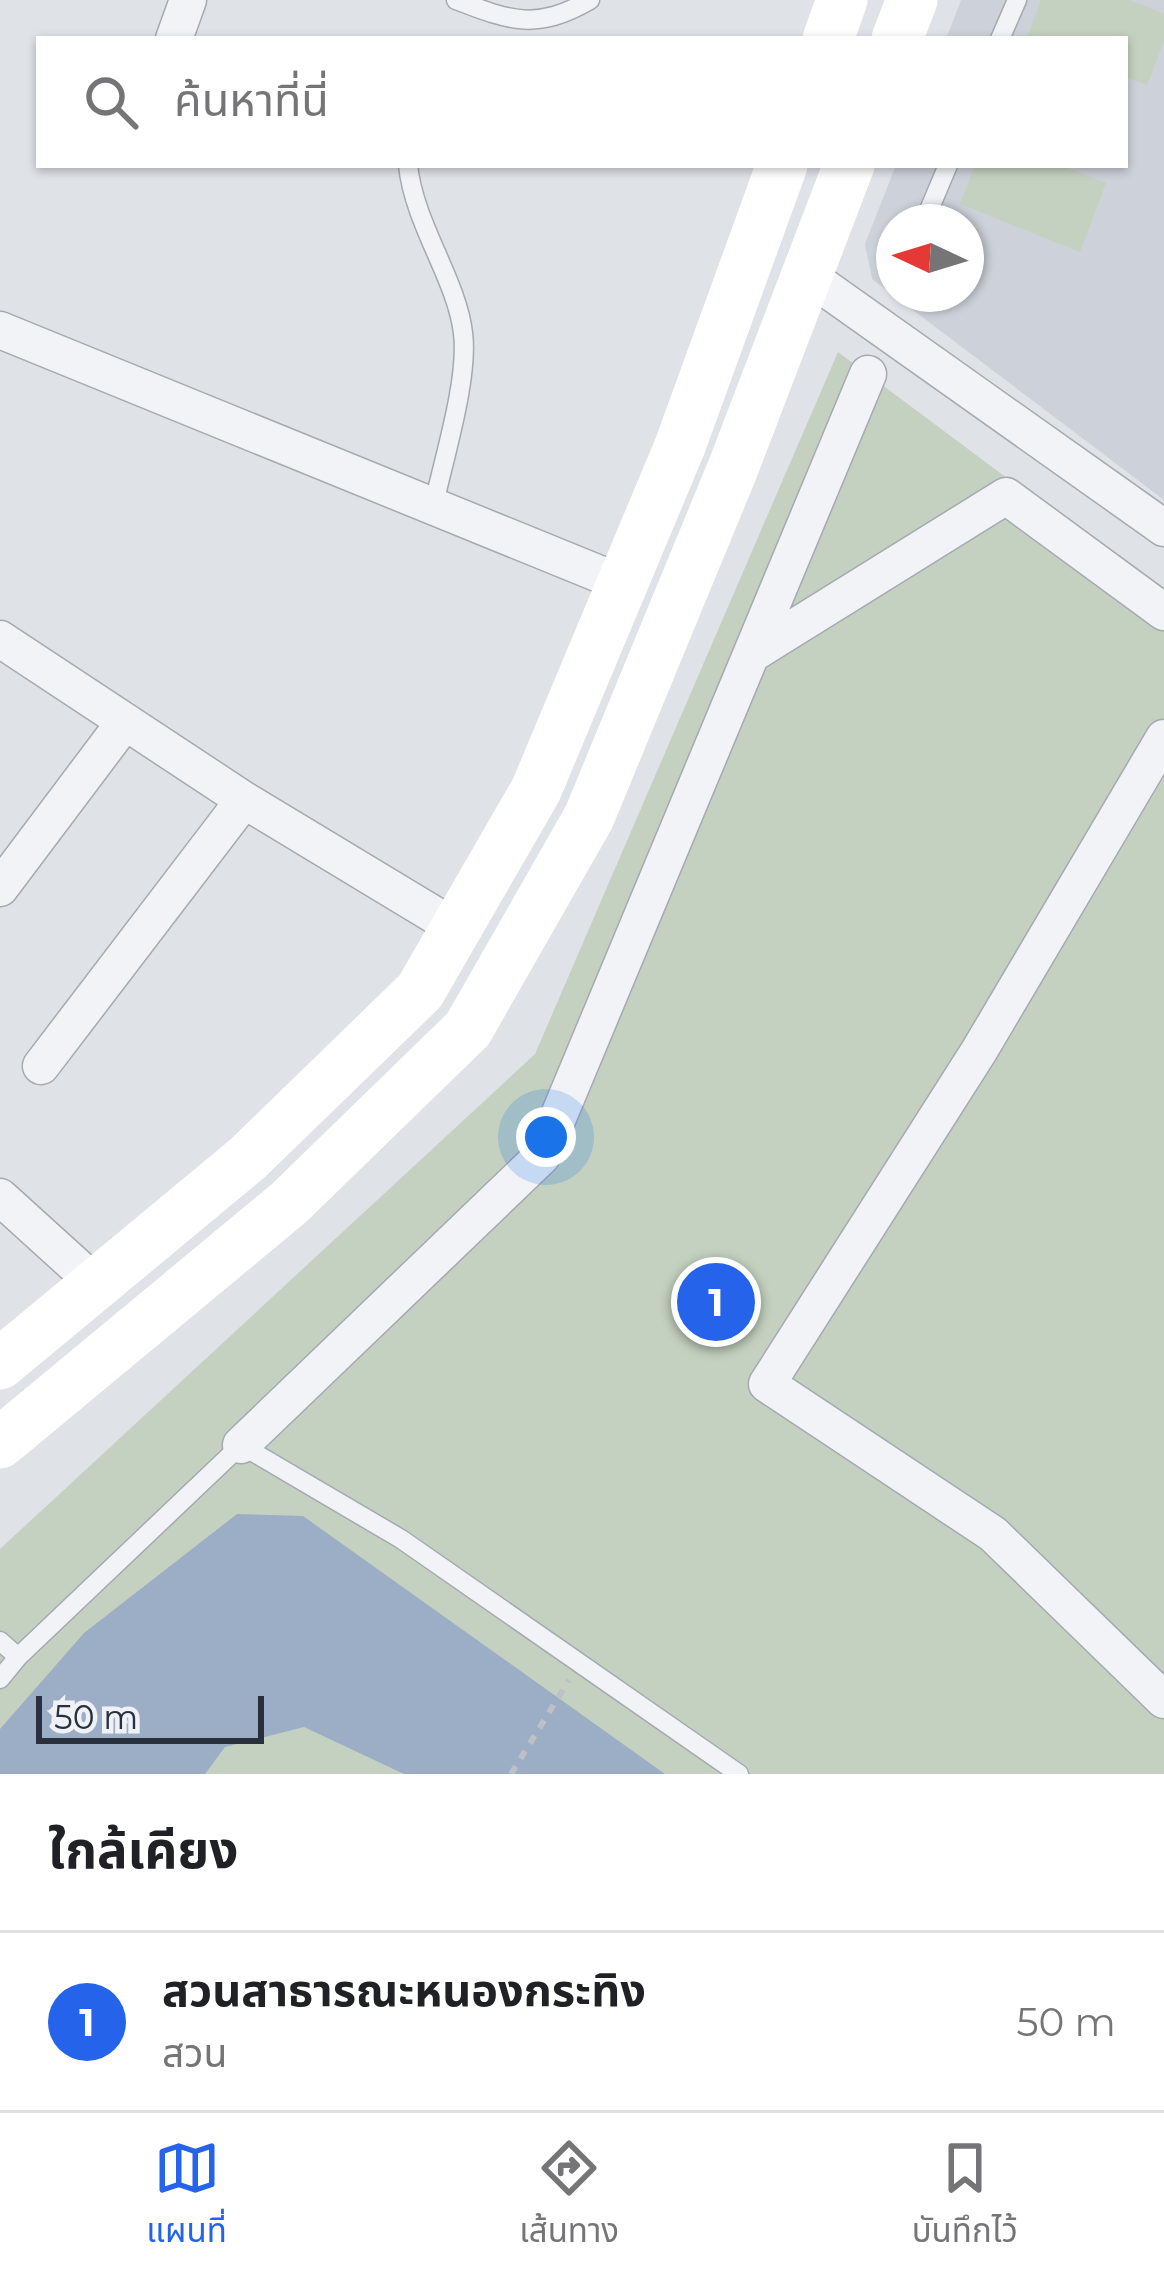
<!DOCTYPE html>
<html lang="th">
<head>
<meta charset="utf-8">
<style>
  body { margin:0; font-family:Montserrat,"Noto Sans Thai",sans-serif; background:#f6f6f6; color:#202124 }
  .compass { position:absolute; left:876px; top:204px; width:108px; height:108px; border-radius:50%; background:#fff; box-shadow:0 3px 9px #0004; rotate:274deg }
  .scale { position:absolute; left:36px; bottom:30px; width:228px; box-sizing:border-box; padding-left:12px; border:6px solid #292f3d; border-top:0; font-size:33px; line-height:42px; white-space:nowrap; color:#292f3d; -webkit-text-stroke:9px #eef1f5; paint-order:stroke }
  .you { position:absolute; left:546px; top:1137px; width:42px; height:42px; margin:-30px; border:9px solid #fff; border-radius:50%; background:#1a73e8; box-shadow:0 0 0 18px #1a73e833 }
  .badge { display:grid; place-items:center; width:78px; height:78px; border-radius:50%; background:#2563eb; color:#fff; font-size:39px; font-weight:700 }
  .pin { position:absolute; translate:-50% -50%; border:6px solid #fff; box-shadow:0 3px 12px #0006 }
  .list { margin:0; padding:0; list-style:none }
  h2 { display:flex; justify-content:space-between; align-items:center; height:156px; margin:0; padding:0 48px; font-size:51px }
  h2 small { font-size:39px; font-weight:400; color:#757577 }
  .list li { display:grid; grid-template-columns:78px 1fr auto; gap:36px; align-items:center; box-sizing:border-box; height:180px; padding:0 48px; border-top:3px solid #e0e0e0 }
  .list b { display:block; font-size:45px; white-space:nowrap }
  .list p { margin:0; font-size:39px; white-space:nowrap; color:#757577 }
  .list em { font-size:39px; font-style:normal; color:#757577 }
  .icon { flex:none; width:66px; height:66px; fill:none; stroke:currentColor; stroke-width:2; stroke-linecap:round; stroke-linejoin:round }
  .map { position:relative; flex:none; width:1164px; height:1774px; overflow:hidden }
  .search { position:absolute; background:#fff; box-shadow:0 3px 9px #0004; left:36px; right:36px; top:36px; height:132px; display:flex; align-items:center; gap:30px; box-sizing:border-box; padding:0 42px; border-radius:0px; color:#757577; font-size:45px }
  .sheet { height:336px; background:#fff }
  nav { display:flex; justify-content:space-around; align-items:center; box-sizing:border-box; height:168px; border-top:3px solid #e0e0e0; background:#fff; font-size:33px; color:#757577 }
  nav a { display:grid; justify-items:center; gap:6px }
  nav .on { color:#2563eb }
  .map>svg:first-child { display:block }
</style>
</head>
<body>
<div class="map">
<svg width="1164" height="1774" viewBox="0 0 1164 1774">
  <rect width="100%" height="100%" fill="#dfe2e7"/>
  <path fill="#cdd1d9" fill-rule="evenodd" d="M961,0H1164V500L872,279L865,244L896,165H1125V39H946ZM894,222H966V294H894Z"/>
  <path fill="#c4d1c0" d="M1041,0H1130L1164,14V41L1147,85L1125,77V39L1027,38Z
    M975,165H1060L1106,183L1080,252L960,204Z
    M838,352L1164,595V1774H0V1549L535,1054Z"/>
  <path fill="#9baec6" d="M237,1514L303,1516L665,1774H404L304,1727L225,1747L205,1774H0V1729L84,1633Z"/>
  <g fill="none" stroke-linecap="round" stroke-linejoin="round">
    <defs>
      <path id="service" d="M456,0C511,21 536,31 590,0
        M1000,39L1017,0
        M408,165C414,224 457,280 463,333C469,379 443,461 433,508
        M924,222L948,165
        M0,1641L18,1657L241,1445L401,1539L739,1774
        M0,1679L18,1657"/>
      <path id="minor" d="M174,39L188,0
        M807,275L1164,528
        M0,330L624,584
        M0,639L244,800L456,928
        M752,654L1006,496L1164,612
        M1164,738L979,1051L767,1384L993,1534L1164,1700
        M0,888L124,723
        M41,1066L244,800
        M0,1197L96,1284
        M241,1445L542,1156L868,374"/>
    </defs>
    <use href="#service" stroke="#a5a9b1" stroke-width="21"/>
    <use href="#minor" stroke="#a5a9b1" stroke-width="39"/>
    <path stroke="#bdc0c6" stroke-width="6" stroke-dasharray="9 9" stroke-linecap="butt" d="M511,1774L569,1680"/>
    <use href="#service" stroke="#f1f3f6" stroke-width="18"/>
    <use href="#minor" stroke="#f1f3f6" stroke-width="36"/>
    <path stroke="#fff" stroke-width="51" d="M828,39L842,0
      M897,39L912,0
      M0,1364L248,1158L420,991L536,790L680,446L782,165
      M0,1443L289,1203L468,1029L589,817L733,468L849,165"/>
  </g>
</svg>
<svg class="compass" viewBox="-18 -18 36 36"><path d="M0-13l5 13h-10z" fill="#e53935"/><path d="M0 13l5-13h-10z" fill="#757577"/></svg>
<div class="scale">50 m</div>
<div class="you"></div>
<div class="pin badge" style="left:716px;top:1302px">1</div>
<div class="search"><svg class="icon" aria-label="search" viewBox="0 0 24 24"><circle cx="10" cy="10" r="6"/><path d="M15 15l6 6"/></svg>ค้นหาที่นี่</div>
</div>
<section class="sheet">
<h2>ใกล้เคียง<small></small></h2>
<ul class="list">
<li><span class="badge">1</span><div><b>สวนสาธารณะหนองกระทิง</b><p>สวน</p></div><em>50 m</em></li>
</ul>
</section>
<nav>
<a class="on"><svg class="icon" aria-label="map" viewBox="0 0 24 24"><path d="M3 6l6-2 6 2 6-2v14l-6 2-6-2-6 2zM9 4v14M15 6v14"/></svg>แผนที่</a>
<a><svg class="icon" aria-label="directions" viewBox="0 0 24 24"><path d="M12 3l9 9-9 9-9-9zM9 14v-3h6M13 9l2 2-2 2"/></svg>เส้นทาง</a>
<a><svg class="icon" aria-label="saved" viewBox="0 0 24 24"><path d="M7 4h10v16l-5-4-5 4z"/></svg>บันทึกไว้</a>
</nav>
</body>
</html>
